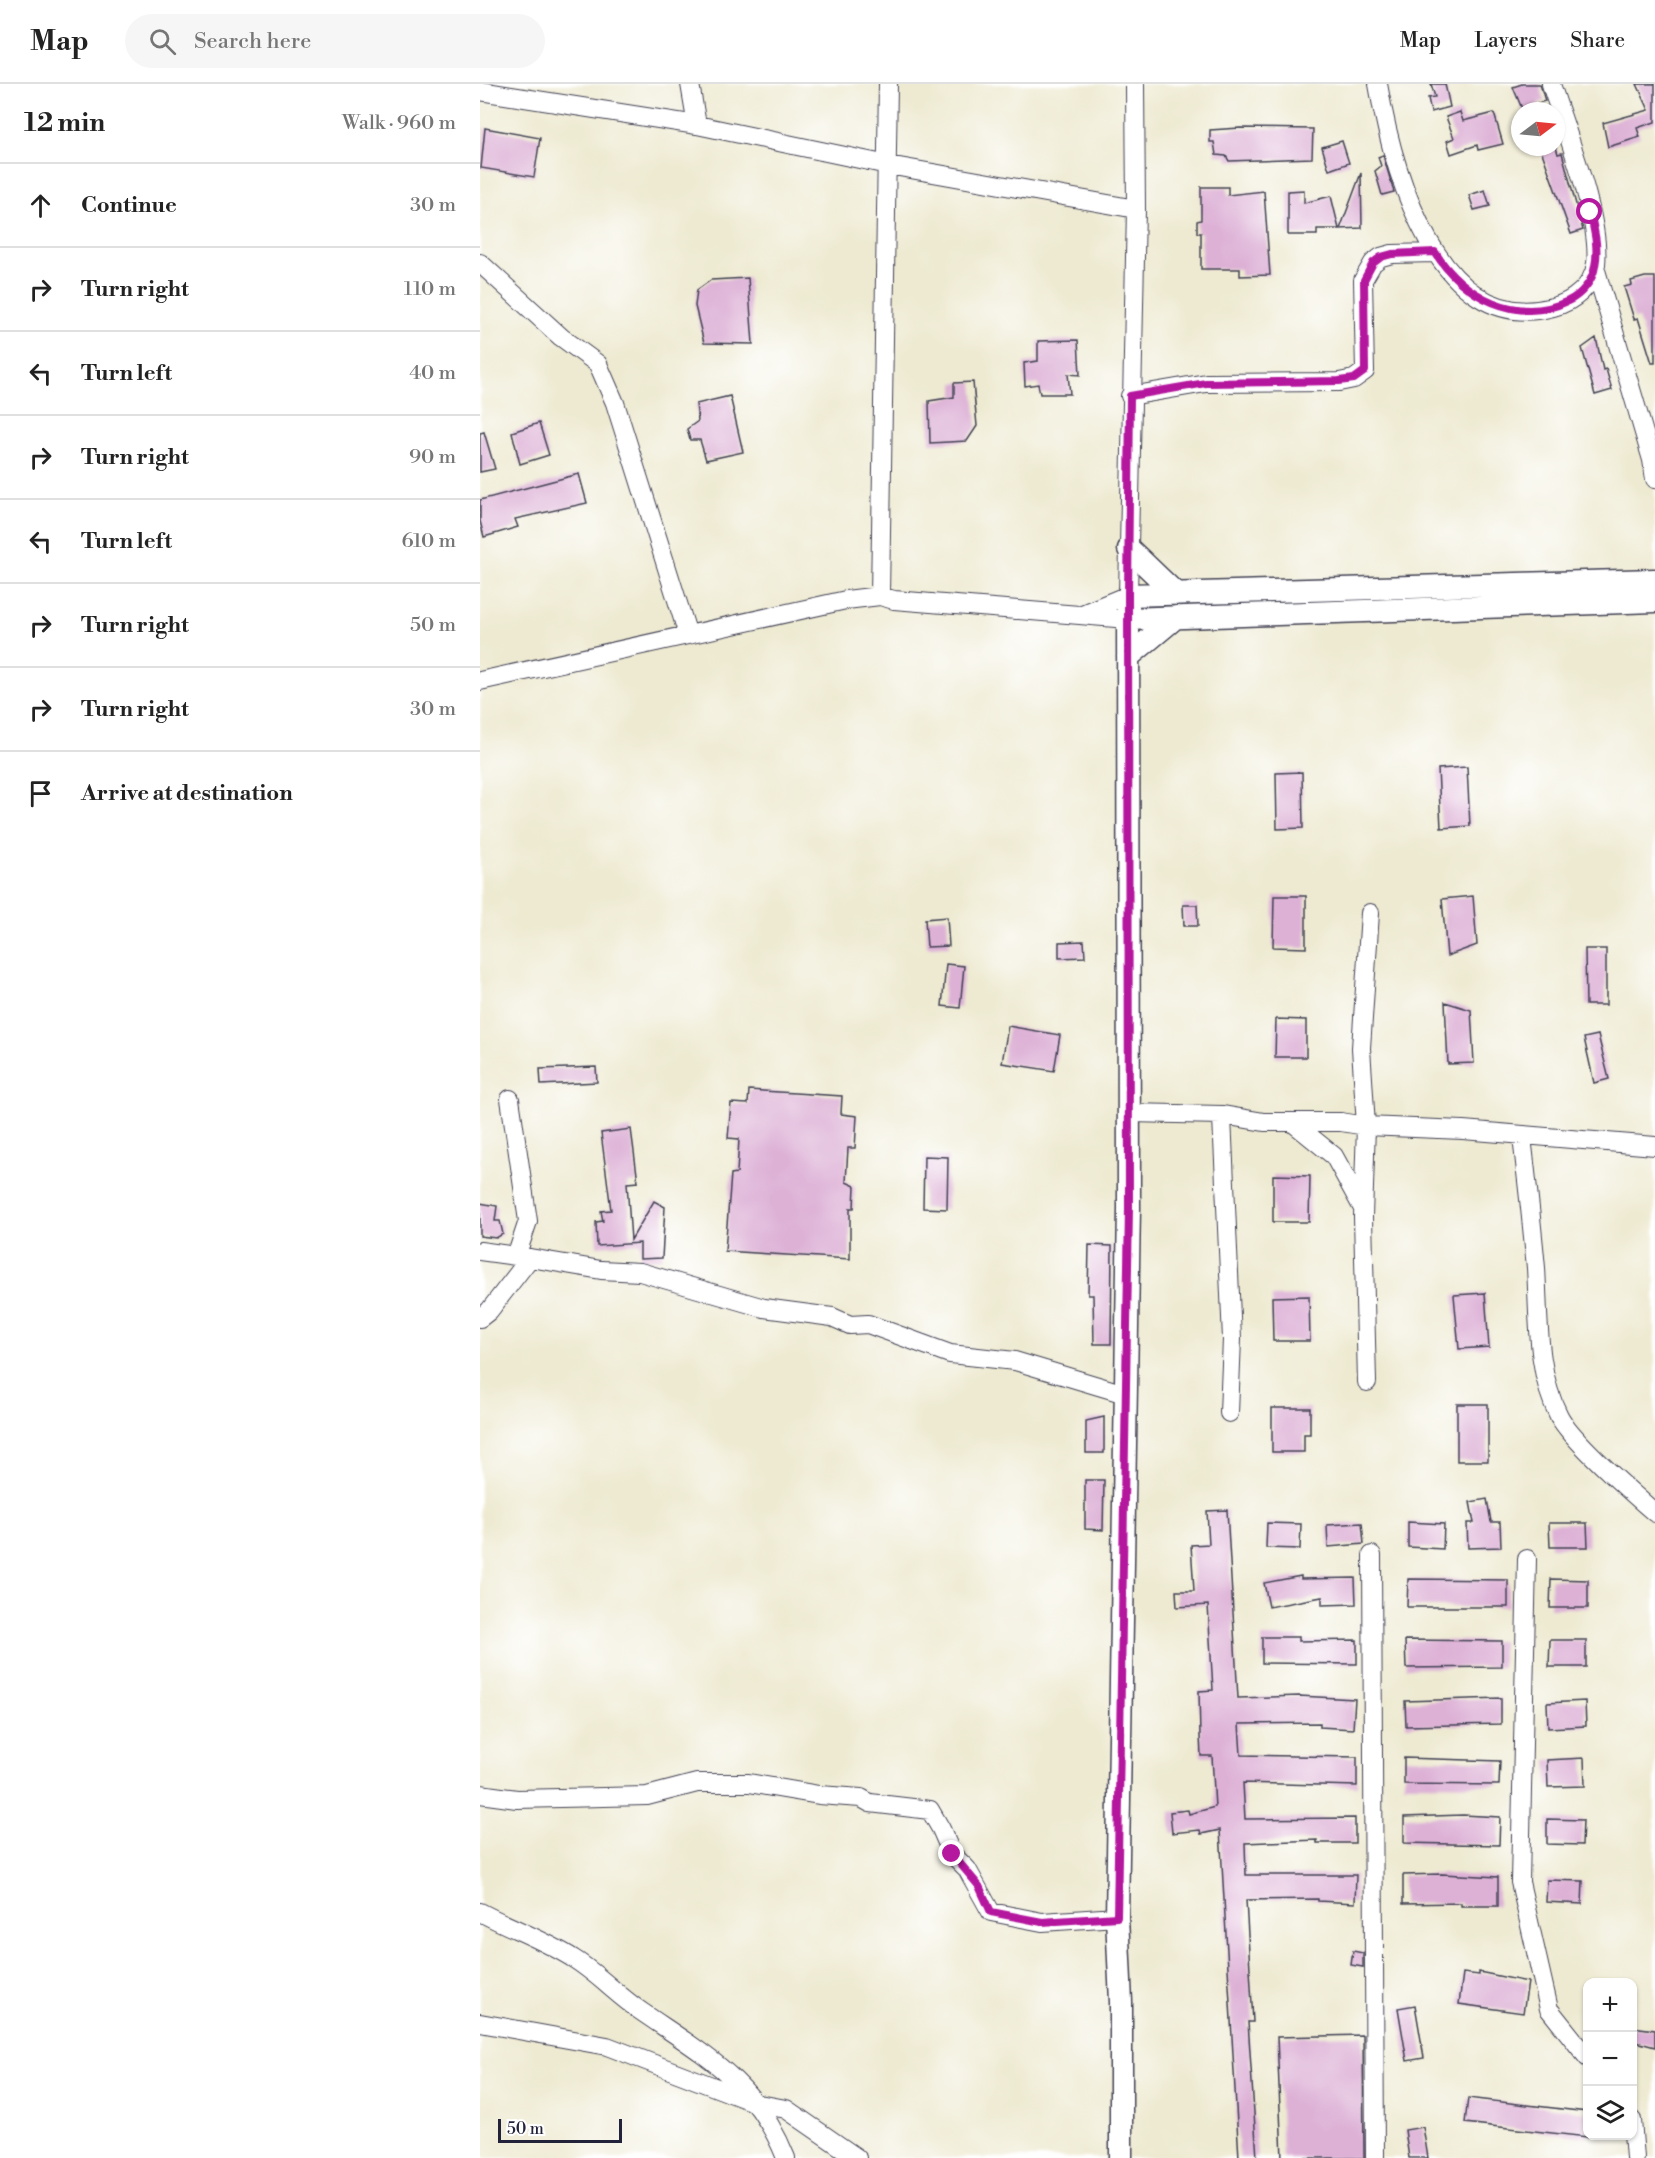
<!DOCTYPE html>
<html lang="en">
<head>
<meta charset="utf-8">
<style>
  body { margin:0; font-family:"Libre Bodoni",serif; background:#f6f6f6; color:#222 }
  .controls { position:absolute; right:18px; bottom:18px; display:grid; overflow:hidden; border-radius:12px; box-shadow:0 2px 4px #0004 }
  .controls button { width:54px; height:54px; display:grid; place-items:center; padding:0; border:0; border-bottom:2px solid #e0e0e0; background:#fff; color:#222; font:30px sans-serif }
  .compass { position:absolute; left:1031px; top:18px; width:54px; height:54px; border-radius:50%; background:#fff; box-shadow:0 2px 4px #0004; rotate:74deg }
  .scale { position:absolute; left:18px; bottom:15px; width:124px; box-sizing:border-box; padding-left:6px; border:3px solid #22223b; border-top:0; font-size:16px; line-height:21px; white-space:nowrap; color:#22223b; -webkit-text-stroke:4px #fff; paint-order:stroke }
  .stop { position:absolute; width:18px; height:18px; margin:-14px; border:4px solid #b5179e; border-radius:50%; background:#fff }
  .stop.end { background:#b5179e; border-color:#fff; box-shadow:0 2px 6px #0008 }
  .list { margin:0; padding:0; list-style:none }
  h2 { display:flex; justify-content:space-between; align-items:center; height:78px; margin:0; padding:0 24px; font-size:26px }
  h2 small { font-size:20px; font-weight:400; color:#767676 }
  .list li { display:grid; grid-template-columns:39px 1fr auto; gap:18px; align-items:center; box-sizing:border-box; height:84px; padding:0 24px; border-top:2px solid #e0e0e0 }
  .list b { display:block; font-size:22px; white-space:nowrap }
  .list em { font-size:20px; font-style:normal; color:#767676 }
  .icon { flex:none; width:33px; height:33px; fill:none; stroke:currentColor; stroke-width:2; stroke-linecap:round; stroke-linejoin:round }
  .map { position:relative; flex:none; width:1175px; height:2074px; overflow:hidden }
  header { display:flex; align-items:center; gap:36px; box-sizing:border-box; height:84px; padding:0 30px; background:#fff; border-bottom:2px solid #e0e0e0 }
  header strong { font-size:28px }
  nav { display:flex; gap:33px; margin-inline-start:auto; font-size:21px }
  .search { width:420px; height:54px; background:#f6f6f6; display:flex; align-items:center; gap:15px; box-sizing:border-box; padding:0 21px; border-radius:33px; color:#767676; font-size:22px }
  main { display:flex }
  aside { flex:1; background:#fff }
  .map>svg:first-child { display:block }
</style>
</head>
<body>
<header>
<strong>Map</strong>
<div class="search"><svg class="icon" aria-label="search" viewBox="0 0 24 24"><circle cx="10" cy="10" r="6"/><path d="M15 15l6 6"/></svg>Search here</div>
<nav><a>Map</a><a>Layers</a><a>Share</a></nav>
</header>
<main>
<aside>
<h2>12 min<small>Walk · 960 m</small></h2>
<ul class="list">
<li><svg class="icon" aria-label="ahead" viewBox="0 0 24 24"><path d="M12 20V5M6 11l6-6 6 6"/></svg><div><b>Continue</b></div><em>30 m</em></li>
<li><svg class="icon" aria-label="right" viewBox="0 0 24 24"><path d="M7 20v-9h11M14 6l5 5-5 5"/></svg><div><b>Turn right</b></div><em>110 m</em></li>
<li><svg class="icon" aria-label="left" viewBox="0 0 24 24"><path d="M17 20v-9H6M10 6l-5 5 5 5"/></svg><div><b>Turn left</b></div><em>40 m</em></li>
<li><svg class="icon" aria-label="right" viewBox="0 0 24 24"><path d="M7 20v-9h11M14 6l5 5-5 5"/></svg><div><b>Turn right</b></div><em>90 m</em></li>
<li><svg class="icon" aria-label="left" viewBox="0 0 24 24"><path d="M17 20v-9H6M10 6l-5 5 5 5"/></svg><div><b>Turn left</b></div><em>610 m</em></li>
<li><svg class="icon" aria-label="right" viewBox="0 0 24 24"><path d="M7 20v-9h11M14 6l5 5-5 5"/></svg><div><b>Turn right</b></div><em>50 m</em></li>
<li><svg class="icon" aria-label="right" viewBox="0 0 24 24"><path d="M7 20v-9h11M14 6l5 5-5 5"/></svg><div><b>Turn right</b></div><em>30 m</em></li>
<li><svg class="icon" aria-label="arrive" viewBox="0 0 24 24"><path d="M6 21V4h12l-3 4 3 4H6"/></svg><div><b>Arrive at destination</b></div></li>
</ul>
</aside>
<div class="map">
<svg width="1175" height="2074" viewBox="0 0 1175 2074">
  <rect width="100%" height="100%" fill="#fff"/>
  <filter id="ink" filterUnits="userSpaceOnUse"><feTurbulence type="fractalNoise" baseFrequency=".0167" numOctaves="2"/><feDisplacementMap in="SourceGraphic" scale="12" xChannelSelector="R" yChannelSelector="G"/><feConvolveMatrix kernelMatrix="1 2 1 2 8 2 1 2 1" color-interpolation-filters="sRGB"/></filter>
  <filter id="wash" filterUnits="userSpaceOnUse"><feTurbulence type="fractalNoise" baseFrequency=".008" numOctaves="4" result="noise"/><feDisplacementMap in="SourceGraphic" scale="24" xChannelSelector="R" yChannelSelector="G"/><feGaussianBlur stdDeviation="1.35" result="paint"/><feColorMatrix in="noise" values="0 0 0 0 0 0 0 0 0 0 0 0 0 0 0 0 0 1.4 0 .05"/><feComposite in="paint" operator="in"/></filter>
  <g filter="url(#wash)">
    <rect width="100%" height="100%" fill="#eeead2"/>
    <g id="blocks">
      <path fill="#ddb1d6" d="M951,0H965L970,23L951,28L948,14L955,13Z
        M1042,0H1060L1065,17L1058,19L1060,27H1043L1033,3Z
        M1157,0H1175V38L1157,44L1160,53L1128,63L1123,39L1169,26Z
        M980,28L983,37L1014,29L1023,60L998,66L997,61L971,70L967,57L974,54L966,33Z
        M5,44L60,54L54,93L1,84Z
        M760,44L833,45L832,74L749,77L746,72L736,71L734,58H730V46Z
        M862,57L869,79L849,86L842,63Z
        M1060,63H1076L1078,70L1082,69L1103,146L1091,150Z
        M903,71L914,108L902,111L895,87L901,82L898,73Z
        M881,89L882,144L860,145Z
        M721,103H748V111L784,107L790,191L760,192V185H721V149H717V137L721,136Z
        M824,106V119L851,112L859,145H837V151H808V107Z
        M1005,106L1010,122L994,126L989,111Z
        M1165,193H1175V279H1172L1158,234L1154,235L1144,203L1152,201L1151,197Z
        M268,194L273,260L224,259L215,222L217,206L231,196Z
        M1116,254L1123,286L1126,285L1132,306L1115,311L1102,264Z
        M598,256L600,291L588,290L590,310H560L558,300L545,302L544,279L558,277V257Z
        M493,298L497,342L487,357L450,359L449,317L474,313V299Z
        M250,312L263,368L226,376L220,356H210L207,345L218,337L216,320Z
        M59,339L69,371L40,380L32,348Z
        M4,348L15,385L0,388V349Z
        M99,390L107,419L35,435L38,443L4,453L0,437V416Z
        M987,683L990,742L961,744L958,685Z
        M822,688L823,744L797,745L796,689Z
        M794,812H826V864L793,863Z
        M993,812L997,861L967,872L962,815Z
        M703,821H717L718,842H704Z
        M467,833L469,862L447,863L445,835Z
        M604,857L605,873L579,874V858Z
        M1105,865H1126V921H1106Z
        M466,880L484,882L480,924L462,922Z
        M965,918L991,926L994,979L968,980Z
        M796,935L826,936V973H795Z
        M528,942L580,951L574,987L522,979Z
        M1118,951L1129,995L1114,999L1104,954Z
        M116,983L117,998L61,1001L60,985Z
        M269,1006L362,1012L361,1030L377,1032L375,1064H368L366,1098L375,1102L374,1124H370V1175L245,1167L251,1090L257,1089L259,1055L248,1054L251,1019L268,1020Z
        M151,1045L158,1098L147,1099L151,1156L174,1117L185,1123L182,1174L160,1175V1159L117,1162L116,1138L123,1137L121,1127L131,1126L121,1049Z
        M444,1072L468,1073L467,1125L443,1124Z
        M793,1091L830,1092L829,1138H793Z
        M0,1119L17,1122L15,1137H20L23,1150L16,1154L0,1152Z
        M609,1161L632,1162L631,1260H614L613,1211H608Z
        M1005,1209L1009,1263L979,1265L974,1211Z
        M829,1212L830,1257H793L792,1213Z
        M977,1320H1008V1377H977Z
        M792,1324H830V1350H824V1368H792Z
        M624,1333V1369H606V1337Z
        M605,1396H624L623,1446L605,1445Z
        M1007,1415L1011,1438H1020L1021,1463L988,1464L987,1439H994L990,1418Z
        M747,1426L758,1614L819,1612L875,1615L873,1645L840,1643V1639L759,1640L761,1671L877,1673V1702L763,1699L765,1735L875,1734V1759H837V1756L765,1759L766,1791H876L875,1819L838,1817V1815L766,1816L773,1938H768L777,2074H759L740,1746L721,1750L720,1746L692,1749L690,1728L708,1726L709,1730L735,1723L732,1672H721L720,1652L719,1607L733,1606L728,1521L697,1523L696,1507H714L711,1461L729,1460L727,1427Z
        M928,1438L964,1440L963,1465L928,1463Z
        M787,1439L821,1440L820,1465L786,1464Z
        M882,1439L884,1460L848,1463L847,1441Z
        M1069,1439H1107L1108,1463H1070Z
        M821,1492V1495L875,1494L876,1520L842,1521V1513L789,1523L784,1499Z
        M928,1495L1028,1496V1523H927Z
        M1071,1495L1108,1496V1524H1070Z
        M782,1553H819V1557L877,1556V1580L782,1579Z
        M925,1556L1022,1557V1583L926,1584Z
        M1070,1556H1106V1583H1069Z
        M1021,1614V1640L926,1642L925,1617Z
        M1105,1617L1106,1642L1068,1644L1067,1619Z
        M924,1674L1020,1677L1019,1701L924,1700Z
        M1104,1674L1105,1702L1068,1703L1067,1676Z
        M983,1731L1020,1733L1019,1761L924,1759V1733Z
        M1067,1735L1103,1736L1102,1761L1067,1760Z
        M962,1790L1018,1793V1822H981V1819L923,1820V1791Z
        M1067,1796L1103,1797L1102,1820L1066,1818Z
        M873,1867L883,1869V1883L871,1881Z
        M999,1888L1048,1898L1043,1929L979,1920L983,1889L999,1891Z
        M935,1921L944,1974L927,1977L918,1924Z
        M1152,1943L1175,1946V1963L1152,1957Z
        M883,1951L884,2074H802L797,1953Z
        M988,2014L1107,2028V2053L985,2039Z
        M943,2043L948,2074H929L925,2046Z"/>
    </g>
  </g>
  <g filter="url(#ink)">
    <use href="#blocks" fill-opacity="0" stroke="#414052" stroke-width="1.5"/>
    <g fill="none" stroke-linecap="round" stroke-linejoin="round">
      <defs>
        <path id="minor" d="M210,0L217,41
          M898,0C912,83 957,254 1073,223C1093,218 1113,202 1116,180C1121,134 1086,48 1071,0
          M0,7L217,41L408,81L656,125
          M0,179L81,253L118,280L135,319L208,551
          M1115,183L1172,376L1175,395
          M650,312L726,299L859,298L874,295L885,287L883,196L893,179L901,173L912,170L955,169
          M400,512L408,0
          M602,530L648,511L656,125L655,0
          M0,597L366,516L400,512L414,516L648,535
          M30,1015L48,1137L37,1170
          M649,1029L743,1031L784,1038H861L886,1042L983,1046L1175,1062
          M742,1033L752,1255L749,1329
          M812,1038L854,1072L882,1123
          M1042,1053C1047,1096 1052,1140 1056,1184C1059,1232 1056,1288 1079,1332C1092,1357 1152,1409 1175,1429
          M0,1167L50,1174L9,1227L0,1234
          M50,1174L121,1186L160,1188L284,1224L352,1233L370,1241L388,1240L470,1270L535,1277L645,1310
          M887,1298L883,1133L886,1042L881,964L890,829
          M892,1471L895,2074
          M1047,1475L1040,1798L1069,1925L1108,1974
          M0,1710L37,1715L167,1712L217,1699H269L339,1711L381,1714L390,1719L450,1726L461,1745L472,1770L487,1785L511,1828L562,1838L637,1833
          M0,1828C30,1844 65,1856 94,1875C118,1890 138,1912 162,1928C226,1972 276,1998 306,2074
          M0,1939L127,1962L279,2020L306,2025L377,2074
          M1152,2036L1155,2074"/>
        <path id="major" d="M649,465L696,510
          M648,535L1175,517
          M648,573L696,533
          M641,2074V1918L637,1833L649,1124L648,511L1175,496"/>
      </defs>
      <use href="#minor" stroke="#414052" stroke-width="20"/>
      <use href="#major" stroke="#414052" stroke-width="25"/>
      <use href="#minor" stroke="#fff" stroke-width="18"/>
      <use href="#major" stroke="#fff" stroke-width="22"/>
    </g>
  </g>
  <g fill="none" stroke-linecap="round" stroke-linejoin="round" filter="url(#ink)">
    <path stroke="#b5179e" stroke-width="8" d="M472,1770L499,1802L511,1828L562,1838L637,1833L649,1124L648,511L650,312L726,299L859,297L874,295L885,287L884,196L893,179L901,173L912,170L955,168C982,213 1038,241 1088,217C1101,211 1113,197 1115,182C1119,163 1114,146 1110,128"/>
  </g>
</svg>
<div class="controls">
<button>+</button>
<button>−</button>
<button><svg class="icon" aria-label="layers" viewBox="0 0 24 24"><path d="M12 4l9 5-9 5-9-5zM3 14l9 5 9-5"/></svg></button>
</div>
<svg class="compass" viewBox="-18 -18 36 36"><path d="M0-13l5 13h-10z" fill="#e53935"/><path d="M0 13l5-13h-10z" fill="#767676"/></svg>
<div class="scale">50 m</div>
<div class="stop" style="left:1110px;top:128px"></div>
<div class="stop end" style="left:472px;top:1770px"></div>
</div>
</main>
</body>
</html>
